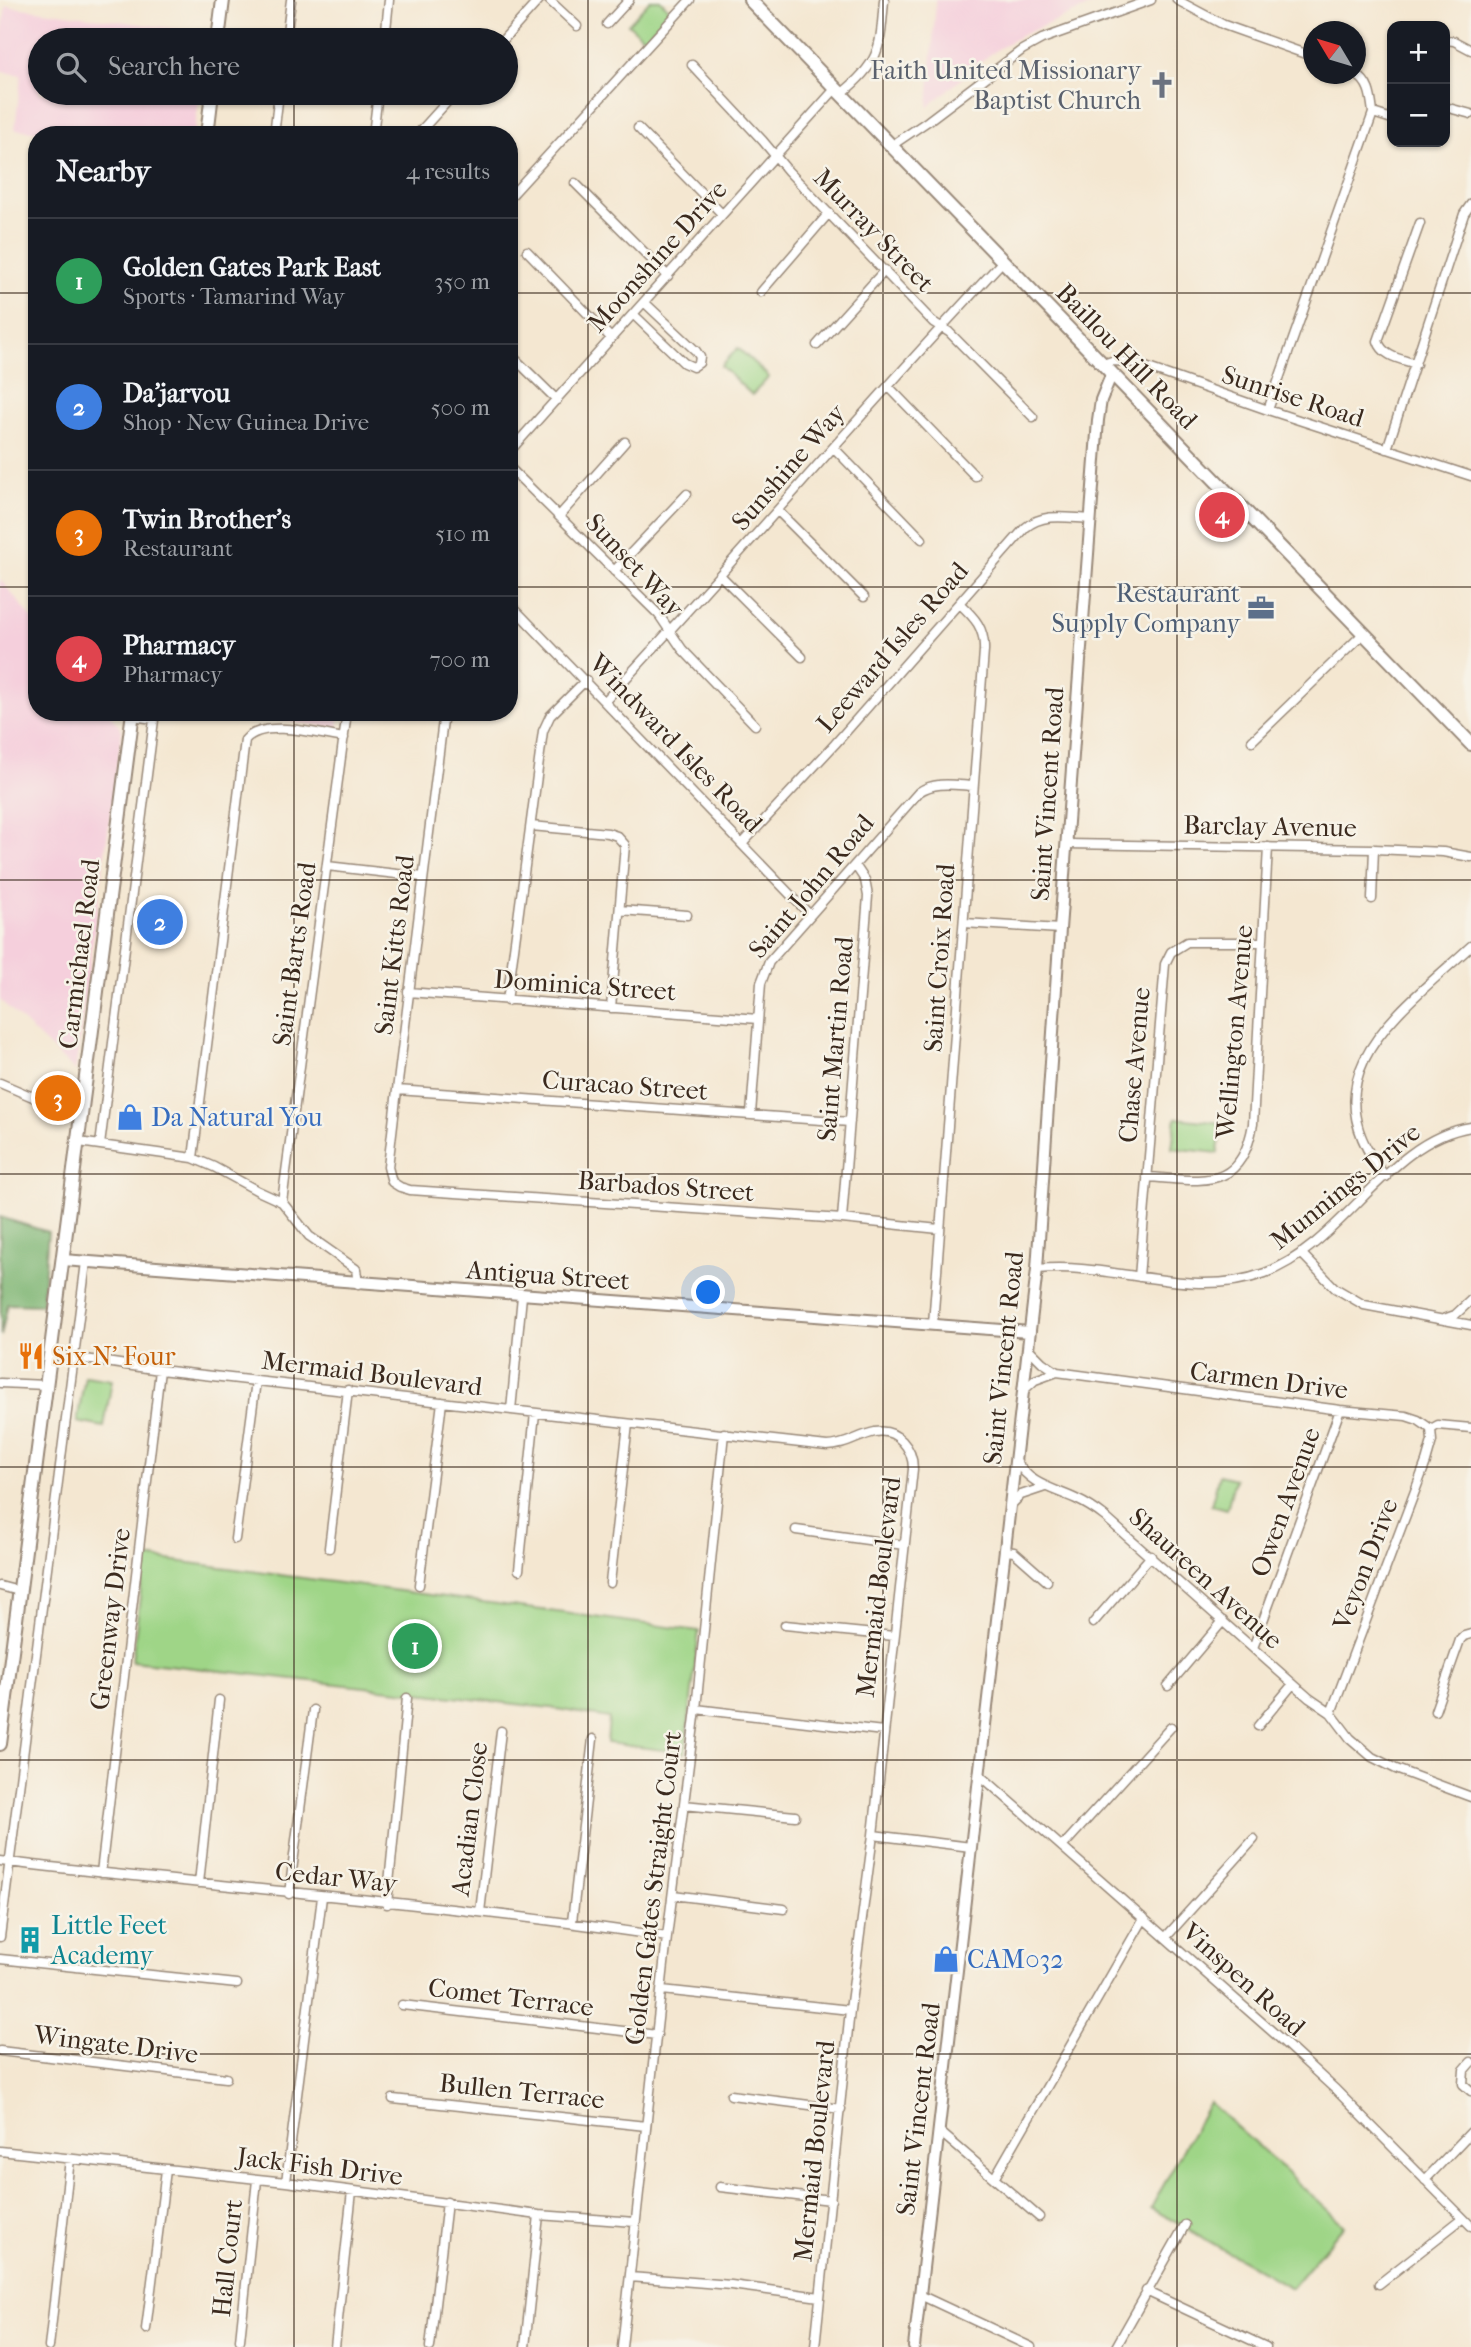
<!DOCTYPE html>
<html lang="en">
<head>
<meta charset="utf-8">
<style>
  body { margin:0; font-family:"IM FELL French Canon",serif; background:#242831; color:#f1f3f6 }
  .controls { position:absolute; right:21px; top:21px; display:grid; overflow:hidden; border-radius:14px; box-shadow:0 2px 5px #0004 }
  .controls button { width:63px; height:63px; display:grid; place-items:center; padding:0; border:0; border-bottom:2px solid #363941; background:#171b24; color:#f1f3f6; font:35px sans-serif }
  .compass { position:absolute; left:1303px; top:21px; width:63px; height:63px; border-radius:50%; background:#171b24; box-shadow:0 2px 5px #0004; rotate:308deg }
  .you { position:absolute; left:709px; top:1293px; width:24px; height:24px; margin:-18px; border:5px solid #fff; border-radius:50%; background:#1a73e8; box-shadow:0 0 0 10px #1a73e833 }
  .badge { display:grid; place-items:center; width:46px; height:46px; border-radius:50%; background:#7c3aed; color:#fff; font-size:23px; font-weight:700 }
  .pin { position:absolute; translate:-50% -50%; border:4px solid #fff; box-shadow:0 2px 7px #0006 }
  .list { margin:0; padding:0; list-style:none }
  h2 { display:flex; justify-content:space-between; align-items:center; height:91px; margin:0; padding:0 28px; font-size:30px }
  h2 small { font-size:23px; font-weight:400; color:#9ea1a6 }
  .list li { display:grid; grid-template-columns:46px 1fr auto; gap:21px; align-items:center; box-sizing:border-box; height:126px; padding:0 28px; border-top:2px solid #363941 }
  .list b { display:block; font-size:26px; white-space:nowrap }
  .list p { margin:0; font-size:23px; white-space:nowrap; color:#9ea1a6 }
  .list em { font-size:23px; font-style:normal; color:#9ea1a6 }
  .icon { flex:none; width:38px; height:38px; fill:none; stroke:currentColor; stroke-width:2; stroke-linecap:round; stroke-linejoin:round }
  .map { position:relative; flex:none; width:1471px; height:2347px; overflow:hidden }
  .search { position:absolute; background:#171b24; box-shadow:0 2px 5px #0004; left:28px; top:28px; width:490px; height:77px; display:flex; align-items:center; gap:18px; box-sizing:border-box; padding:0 24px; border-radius:38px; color:#9ea1a6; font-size:26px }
  .panel { position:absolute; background:#171b24; box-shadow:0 2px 5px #0004; left:28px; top:126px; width:490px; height:595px; border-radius:28px }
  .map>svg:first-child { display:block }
</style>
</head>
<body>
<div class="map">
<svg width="1471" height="2347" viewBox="0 0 1471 2347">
  <rect width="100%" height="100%" fill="#f7f3e8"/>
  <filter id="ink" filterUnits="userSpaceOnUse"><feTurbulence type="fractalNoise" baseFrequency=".0143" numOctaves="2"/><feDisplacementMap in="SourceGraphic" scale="14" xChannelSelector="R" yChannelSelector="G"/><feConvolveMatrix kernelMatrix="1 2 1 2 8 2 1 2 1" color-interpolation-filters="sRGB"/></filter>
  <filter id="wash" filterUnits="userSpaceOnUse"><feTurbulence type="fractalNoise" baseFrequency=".00686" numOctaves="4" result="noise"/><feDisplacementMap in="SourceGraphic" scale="28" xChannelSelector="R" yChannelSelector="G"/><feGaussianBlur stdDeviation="1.57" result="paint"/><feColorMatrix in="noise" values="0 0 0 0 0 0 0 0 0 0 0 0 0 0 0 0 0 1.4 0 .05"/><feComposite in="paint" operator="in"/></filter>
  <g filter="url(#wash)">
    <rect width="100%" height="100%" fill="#f4e7d1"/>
    <path fill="#f5cfdc" d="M936,0H1097V3L1022,35L993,52L928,107Z
      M6,6L208,33L207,40H40V93H200L194,135H64L15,129L21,75L0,71V49Z
      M0,579L37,624V712H108L122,730L75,1071L0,1000Z
      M218,712H340L338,728Z"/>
    <path fill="#9fd587" stroke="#6d8052" stroke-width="2" d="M650,0H660L670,10L645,39L628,24Z
      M738,348L769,377L752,395L721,366Z
      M1176,1118L1222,1123L1218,1153L1172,1148Z
      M85,1376L112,1380L104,1427L77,1422Z
      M1219,1475L1235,1479L1227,1509L1211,1505Z
      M145,1557L699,1631L685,1753L607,1743L609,1718L551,1708L132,1661Z
      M1209,2102L1344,2225L1291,2288L1151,2208Z"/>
    <path fill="#7fb674" stroke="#5d7049" stroke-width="2" d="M0,1217L48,1232L42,1305L8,1304L1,1336Z"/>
  </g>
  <g filter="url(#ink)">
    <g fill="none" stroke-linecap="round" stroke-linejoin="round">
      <defs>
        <path id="minor" d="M549,0L577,26
          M1177,0L1224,25L1314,57
          M607,24L629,0
          M286,40L291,0
          M385,40L389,0
          M503,40L539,0
          M1445,40L1454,41L1471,50
          M692,65L763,141L788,171L933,322L949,332L1033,417
          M841,94C881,62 880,48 884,0
          M1445,107L1471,114
          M1373,113L1392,119
          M638,128L722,214
          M274,135L279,93
          M373,135L378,93
          M417,135L455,93
          M891,146L928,121L1022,50L1042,39L1151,0
          M575,183L668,276
          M509,198L690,0
          M527,251L611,338
          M761,292L829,213
          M633,314L684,363L693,367L699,363L700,357L696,351L644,302
          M817,345L885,270
          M509,353L557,400
          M1103,364L1112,361L1131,362L1268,410L1471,476
          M1416,364C1401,359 1383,357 1378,341L1420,223
          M888,386L975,476
          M1268,410L1373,113C1371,97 1370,82 1355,74
          M834,448L922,539
          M1387,449L1464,214L1471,204
          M509,452L836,88
          M509,467L659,615L682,649L755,725
          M778,511L864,597
          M560,515L625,442
          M614,571L687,494
          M721,576L802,657
          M509,603L810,915
          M605,701C740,556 867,405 1003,261
          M444,712L397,1090L388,1167L392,1182L400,1187L410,1190L842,1219L939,1229
          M132,716L154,719
          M1252,741L1364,633
          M531,826L608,833L617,836L625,845L611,1008
          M743,843L835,744L1025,528C1044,512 1067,518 1090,519
          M1067,844L1374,849L1443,852L1471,857
          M327,866L423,877
          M1372,899L1374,849
          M620,910L687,915
          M964,923L1060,929
          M408,992L758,1019
          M507,1001L543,731L550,716L586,680
          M0,1083L82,1118
          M397,1090L850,1122
          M751,1114L761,983L769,962L919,792C935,781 954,785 973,786
          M79,1142L193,1158L214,1167L258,1191L282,1202L309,1236L356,1269L358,1284
          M100,1145L155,712
          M193,1158L245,740C263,718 318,734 344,738
          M1147,1177C1202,1180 1241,1193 1253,1124L1268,847
          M1386,1177C1303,1075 1401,1011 1471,946
          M282,1202L347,712
          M842,1219L868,896L865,880L855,865
          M1301,1253L1335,1288L1364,1305L1471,1325
          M1037,1269C1113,1261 1190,1301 1265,1273C1344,1244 1387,1140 1471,1127
          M1139,1277L1165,964L1171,952L1187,942H1263
          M1444,1319L1455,1315L1471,1300
          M933,1324L984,651C985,628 975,618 959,603
          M1028,1348L1042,1362L1057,1372L1340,1410L1406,1416L1418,1420L1431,1429
          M51,1354L160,1370L827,1446C845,1446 857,1436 875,1432C897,1428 913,1448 913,1469L873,1835L850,2010L815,2347
          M0,1383L46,1385
          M1024,1390L1035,1380L1057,1372
          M511,1410L522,1296
          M1431,1429L1438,1425L1471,1428
          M1016,1461C1030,1485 1053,1488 1076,1499C1087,1504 1096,1510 1105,1517L1309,1698L1331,1713L1350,1738L1372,1757L1396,1769L1471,1797
          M1010,1506L1021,1495L1045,1487
          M796,1530L904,1545
          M235,1539L256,1381
          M329,1548L348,1390
          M1005,1551L1014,1552L1047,1581
          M519,1570L535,1413
          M610,1583L628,1424
          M419,1585L442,1402
          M0,1586L19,1591
          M1093,1623L1151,1556
          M785,1625L894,1636
          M1253,1648L1340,1410
          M1168,1686L1223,1621
          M696,1709L883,1731
          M1435,1711L1460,1640L1464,1636L1471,1634
          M1331,1713L1426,1462L1432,1441L1431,1429
          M1258,1726L1293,1684
          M979,1774L1275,2034L1336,2090L1471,2226
          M684,1805L795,1816
          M873,1835L971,1847
          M1062,1847L1171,1727
          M0,1861C222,1888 446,1903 667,1937
          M101,1873L160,1370
          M199,1883L219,1700
          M289,1894L313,1710
          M673,1895L784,1909
          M387,1904L407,1698
          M480,1912L501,1731
          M572,1922L593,1739
          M0,1937L86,1262
          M1166,1937L1254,1839
          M0,1959L237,1984
          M662,1990L850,2010
          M402,2005L657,2035
          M0,2051L226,2078
          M1471,2062L1464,2070L1463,2084L1471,2091
          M731,2095L841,2109
          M393,2099L646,2126
          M939,2131L1039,2217
          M0,2151L286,2182L539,2215L635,2222
          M995,2177L1144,1918
          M1425,2180L1471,2132
          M286,2182L322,1897
          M720,2187L831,2200
          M630,2277L731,2285L820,2297
          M1379,2284L1463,2218
          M1146,2291L1266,2347
          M920,2295L1031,2347
          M146,2329L166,2170
          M240,2340L257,2180
          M49,2347L70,2159
          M335,2347L352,2191
          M430,2347L447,2202
          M525,2347L539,2215
          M622,2347L667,1937L696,1709L724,1433
          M1116,2347L1185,2225"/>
        <path id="tertiary" d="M63,1260L1030,1332
          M914,2347L1037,1269L1060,929L1098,420L1101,400L1112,373"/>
        <path id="secondary" d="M750,0L1471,744"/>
        <path id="primary" d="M218,40L223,0
          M207,135L212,93
          M0,1744L133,712"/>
      </defs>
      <use href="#minor" stroke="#988878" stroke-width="11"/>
      <use href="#tertiary" stroke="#988878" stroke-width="14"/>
      <use href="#secondary" stroke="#988878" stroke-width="16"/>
      <use href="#primary" stroke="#988878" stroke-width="16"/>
      <use href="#minor" stroke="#fff" stroke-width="8"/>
      <use href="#tertiary" stroke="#fff" stroke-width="10"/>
      <use href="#secondary" stroke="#fff" stroke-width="12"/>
      <use href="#primary" stroke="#fff" stroke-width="12"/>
    </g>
  </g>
  <path fill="none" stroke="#3b2a1e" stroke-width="2" stroke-opacity="0.55" d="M294,0V40M588,0V2347M883,0V2347M1177,0V2347M294,93V135M0,293H37M509,293H1471M0,587H37M509,587H1471M294,712V2347M0,880H1471M0,1174H1471M0,1467H1471M0,1760H1471M0,2054H1471"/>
  <defs>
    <symbol id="church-bare" viewBox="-9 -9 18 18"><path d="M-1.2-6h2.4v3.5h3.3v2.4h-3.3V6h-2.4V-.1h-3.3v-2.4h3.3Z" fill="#6b7280" stroke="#f7f3e8" stroke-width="2.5" paint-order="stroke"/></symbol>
    <symbol id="office-bare" viewBox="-9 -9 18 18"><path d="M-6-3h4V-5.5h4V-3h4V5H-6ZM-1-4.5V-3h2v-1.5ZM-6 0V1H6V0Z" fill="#5c6f8a" stroke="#f7f3e8" stroke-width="2.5" paint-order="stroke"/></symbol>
    <symbol id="shop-bare" viewBox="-9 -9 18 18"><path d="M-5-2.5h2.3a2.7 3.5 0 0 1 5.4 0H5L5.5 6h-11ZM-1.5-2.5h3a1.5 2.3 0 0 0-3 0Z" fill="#3f7fe0" stroke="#f7f3e8" stroke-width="2.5" paint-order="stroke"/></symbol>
    <symbol id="restaurant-bare" viewBox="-9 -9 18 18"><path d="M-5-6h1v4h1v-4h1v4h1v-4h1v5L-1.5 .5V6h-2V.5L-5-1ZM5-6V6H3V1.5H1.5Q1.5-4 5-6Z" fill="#e8710a" stroke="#f7f3e8" stroke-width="2.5" paint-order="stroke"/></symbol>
    <symbol id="building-bare" viewBox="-9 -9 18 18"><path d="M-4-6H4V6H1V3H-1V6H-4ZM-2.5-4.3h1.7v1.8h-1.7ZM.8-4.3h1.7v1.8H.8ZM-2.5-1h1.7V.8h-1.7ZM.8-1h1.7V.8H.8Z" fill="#0f9aa8" stroke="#f7f3e8" stroke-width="2.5" paint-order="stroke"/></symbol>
  </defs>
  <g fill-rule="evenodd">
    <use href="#church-bare" x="1143" y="66" width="38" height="38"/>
    <use href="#office-bare" x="1242" y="589" width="38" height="38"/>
    <use href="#shop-bare" x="111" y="1098" width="38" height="38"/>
    <use href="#restaurant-bare" x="12" y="1337" width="38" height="38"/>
    <use href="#building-bare" x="11" y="1921" width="38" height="38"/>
    <use href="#shop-bare" x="927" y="1940" width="38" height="38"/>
  </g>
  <g text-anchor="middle" stroke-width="5" stroke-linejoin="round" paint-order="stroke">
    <g font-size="26" fill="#5b616d" stroke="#f7f3e8" text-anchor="end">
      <text x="1141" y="79">Faith United Missionary<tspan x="1141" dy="30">Baptist Church</tspan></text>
    </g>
    <g font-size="26" fill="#3b2a1e" stroke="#f7f3e8">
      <text transform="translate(874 230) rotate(46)" y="9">Murray Street</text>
      <text transform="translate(657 256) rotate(-48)" y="9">Moonshine Drive</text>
      <text transform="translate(1127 356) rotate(46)" y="9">Baillou Hill Road</text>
      <text transform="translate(1293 396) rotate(18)" y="9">Sunrise Road</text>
      <text transform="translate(788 467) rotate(-49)" y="9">Sunshine Way</text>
      <text transform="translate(635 565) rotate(47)" y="9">Sunset Way</text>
      <text transform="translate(892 647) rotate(-49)" y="9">Leeward Isles Road</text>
      <text transform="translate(676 743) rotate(46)" y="9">Windward Isles Road</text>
      <text transform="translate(1047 794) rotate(-86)" y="9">Saint Vincent Road</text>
      <text transform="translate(1270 826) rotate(1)" y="9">Barclay Avenue</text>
      <text transform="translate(811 886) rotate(-50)" y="9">Saint John Road</text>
      <text transform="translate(394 945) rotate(-83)" y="9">Saint Kitts Road</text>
      <text transform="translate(79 954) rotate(-83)" y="9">Carmichael Road</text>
      <text transform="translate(294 954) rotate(-82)" y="9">Saint Barts Road</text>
      <text transform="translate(939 958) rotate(-86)" y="9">Saint Croix Road</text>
      <text transform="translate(585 985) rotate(4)" y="9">Dominica Street</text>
      <text transform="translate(1234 1032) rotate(-85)" y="9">Wellington Avenue</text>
      <text transform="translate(835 1039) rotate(-85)" y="9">Saint Martin Road</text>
      <text transform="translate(1134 1065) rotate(-85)" y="9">Chase Avenue</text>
      <text transform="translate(625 1085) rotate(4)" y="9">Curacao Street</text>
      <text transform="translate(666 1186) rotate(4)" y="9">Barbados Street</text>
      <text transform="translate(1345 1186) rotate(-39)" y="9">Munnings Drive</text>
      <text transform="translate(548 1275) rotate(4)" y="9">Antigua Street</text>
      <text transform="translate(1003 1358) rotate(-84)" y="9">Saint Vincent Road</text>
      <text transform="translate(372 1373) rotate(7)" y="9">Mermaid Boulevard</text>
      <text transform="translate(1269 1380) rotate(7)" y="9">Carmen Drive</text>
      <text transform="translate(1285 1502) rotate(-70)" y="9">Owen Avenue</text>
      <text transform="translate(1365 1564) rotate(-69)" y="9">Veyon Drive</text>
      <text transform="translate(1206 1578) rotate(42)" y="9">Shaureen Avenue</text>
      <text transform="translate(878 1587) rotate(-83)" y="9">Mermaid Boulevard</text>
      <text transform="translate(110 1619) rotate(-83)" y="9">Greenway Drive</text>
      <text transform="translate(469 1819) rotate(-83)" y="9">Acadian Close</text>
      <text transform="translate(336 1877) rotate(6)" y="9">Cedar Way</text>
      <text transform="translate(653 1888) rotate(-83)" y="9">Golden Gates Straight Court</text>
      <text transform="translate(1244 1979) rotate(42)" y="9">Vinspen Road</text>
      <text transform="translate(511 1997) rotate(7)" y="9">Comet Terrace</text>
      <text transform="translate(116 2044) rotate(7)" y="9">Wingate Drive</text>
      <text transform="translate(522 2091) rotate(6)" y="9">Bullen Terrace</text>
      <text transform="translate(918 2109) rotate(-83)" y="9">Saint Vincent Road</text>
      <text transform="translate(814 2151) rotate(-84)" y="9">Mermaid Boulevard</text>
      <text transform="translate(320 2166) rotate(7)" y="9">Jack Fish Drive</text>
      <text transform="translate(227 2258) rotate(-84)" y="9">Hall Court</text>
    </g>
    <g font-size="26" fill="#4e5e75" stroke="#f7f3e8" text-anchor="end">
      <text x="1240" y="602">Restaurant<tspan x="1240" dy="30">Supply Company</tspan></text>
    </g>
    <g font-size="26" fill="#366cbe" stroke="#f7f3e8" text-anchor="start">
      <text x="151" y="1126">Da Natural You</text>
      <text x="967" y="1968">CAM032</text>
    </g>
    <g font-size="26" fill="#c56008" stroke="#f7f3e8" text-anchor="start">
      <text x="52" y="1365">Six N' Four</text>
    </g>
    <g font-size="26" fill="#0d838f" stroke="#f7f3e8" text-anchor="start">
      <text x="51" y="1934">Little Feet<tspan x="51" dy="30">Academy</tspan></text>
    </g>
  </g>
</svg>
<div class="controls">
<button>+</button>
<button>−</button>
</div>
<svg class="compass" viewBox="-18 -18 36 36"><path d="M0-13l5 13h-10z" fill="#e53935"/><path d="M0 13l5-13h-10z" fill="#9ea1a6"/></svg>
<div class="you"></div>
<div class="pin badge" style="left:415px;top:1646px;background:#2e9e5b">1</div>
<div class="pin badge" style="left:160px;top:922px;background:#3f7fe0">2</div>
<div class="pin badge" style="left:58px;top:1098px;background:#e8710a">3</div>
<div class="pin badge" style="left:1222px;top:515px;background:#e0444e">4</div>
<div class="search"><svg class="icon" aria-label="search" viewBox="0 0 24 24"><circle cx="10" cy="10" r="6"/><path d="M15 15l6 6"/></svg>Search here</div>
<section class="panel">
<h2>Nearby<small>4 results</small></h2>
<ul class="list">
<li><span class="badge" style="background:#2e9e5b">1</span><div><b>Golden Gates Park East</b><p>Sports · Tamarind Way</p></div><em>350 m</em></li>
<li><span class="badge" style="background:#3f7fe0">2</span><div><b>Da'jarvou</b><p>Shop · New Guinea Drive</p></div><em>500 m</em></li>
<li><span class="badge" style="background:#e8710a">3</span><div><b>Twin Brother's</b><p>Restaurant</p></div><em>510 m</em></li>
<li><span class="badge" style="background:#e0444e">4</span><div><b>Pharmacy</b><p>Pharmacy</p></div><em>700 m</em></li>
</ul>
</section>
</div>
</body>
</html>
